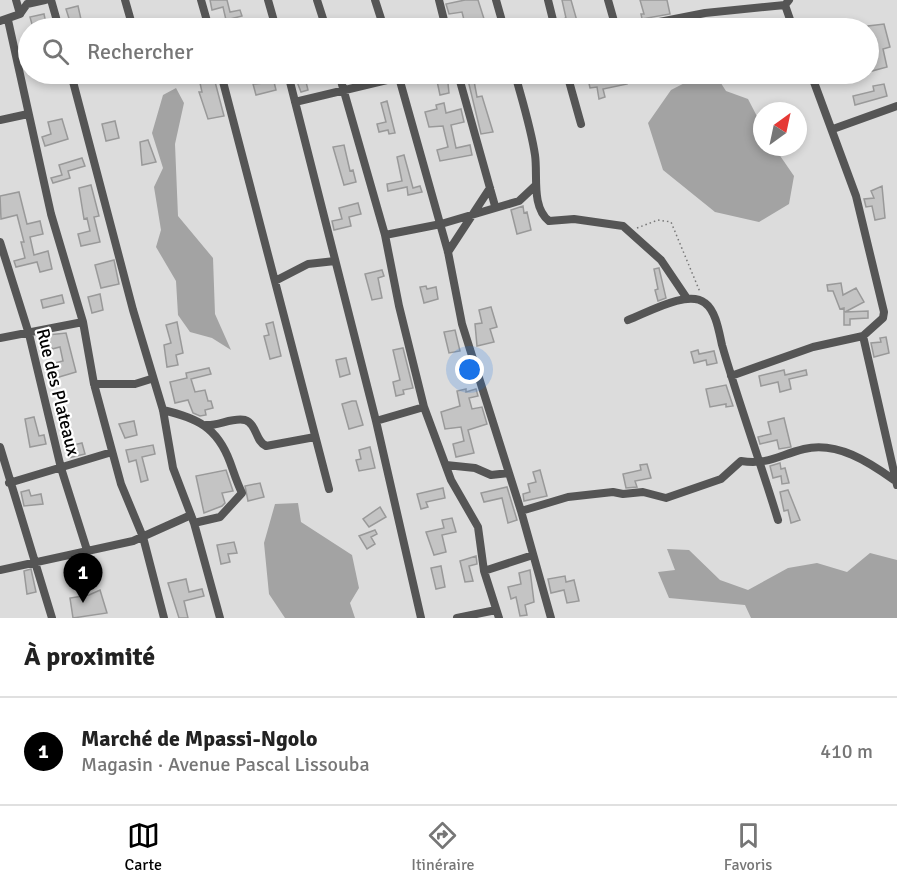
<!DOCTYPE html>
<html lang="fr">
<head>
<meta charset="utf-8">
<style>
  body { margin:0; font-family:Signika,sans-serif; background:#f2f2f2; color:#222 }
  .compass { position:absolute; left:753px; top:102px; width:54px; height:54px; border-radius:50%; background:#fff; box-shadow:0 3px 9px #0003; rotate:33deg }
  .you { position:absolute; left:470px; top:370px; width:21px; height:21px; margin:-15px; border:4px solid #fff; border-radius:50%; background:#1a73e8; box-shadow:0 0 0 9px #1a73e833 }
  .badge { display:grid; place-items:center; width:39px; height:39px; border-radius:50%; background:#000; color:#fff; font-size:20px; font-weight:700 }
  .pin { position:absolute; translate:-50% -50px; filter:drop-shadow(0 2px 3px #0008) }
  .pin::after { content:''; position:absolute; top:32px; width:21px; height:18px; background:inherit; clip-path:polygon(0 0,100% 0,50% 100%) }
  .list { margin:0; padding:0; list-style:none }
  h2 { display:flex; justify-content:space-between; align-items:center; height:78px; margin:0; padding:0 24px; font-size:26px }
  h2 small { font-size:20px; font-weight:400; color:#767676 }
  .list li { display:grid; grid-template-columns:39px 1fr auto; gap:18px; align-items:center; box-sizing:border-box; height:108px; padding:0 24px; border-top:2px solid #e0e0e0 }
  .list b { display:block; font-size:22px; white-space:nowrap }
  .list p { margin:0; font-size:20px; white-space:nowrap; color:#767676 }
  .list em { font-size:20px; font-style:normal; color:#767676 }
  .icon { flex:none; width:33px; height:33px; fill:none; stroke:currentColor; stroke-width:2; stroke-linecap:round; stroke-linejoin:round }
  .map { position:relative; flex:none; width:897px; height:618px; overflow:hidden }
  .search { position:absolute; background:#fff; box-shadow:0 3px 9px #0003; left:18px; right:18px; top:18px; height:66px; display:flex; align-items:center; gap:15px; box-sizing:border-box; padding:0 21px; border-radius:33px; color:#767676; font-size:22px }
  .sheet { height:186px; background:#fff }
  nav { display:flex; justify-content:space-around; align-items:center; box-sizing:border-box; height:84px; border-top:2px solid #e0e0e0; background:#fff; font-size:16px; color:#767676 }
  nav a { display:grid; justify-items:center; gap:3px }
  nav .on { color:#000 }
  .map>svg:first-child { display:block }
</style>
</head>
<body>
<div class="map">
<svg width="897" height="618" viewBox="0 0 897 618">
  <rect width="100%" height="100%" fill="#fff"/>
  <path fill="#dcdcdc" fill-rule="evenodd" d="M0,0H897V618H0ZM28,28H868V74H28ZM762,111H798V147H762Z"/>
  <path fill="#a3a3a3" d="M702,74H715L726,91L748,99L762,126V147H774L794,176L789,204L759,222L715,212L663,170L648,123L671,90Z
    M176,88L184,103L175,144L178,216L213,258L215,314L231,350L212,338L190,332L178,315L176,281L156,247L161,230L154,187L163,168L152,133L163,95Z
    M298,503L301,522L352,555L359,588L350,603L355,618H285L269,594L264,543L275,504Z
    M667,549L689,550L720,580L748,590L788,568L817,563L847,572L870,553L897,560V618H751L745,605L669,598L658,572L675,570Z"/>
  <path fill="#c4c4c4" stroke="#999" stroke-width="1.5" d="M210,0H227L230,12L240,10L242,16L226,20L223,7L212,10Z
    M465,0H478L485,22L466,28L462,12L449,14L446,4Z
    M562,0H571L579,28H565L563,19L566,18Z
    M640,0H667L670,14L642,19L641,14H644Z
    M78,6L82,24L103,22L105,28H72L66,9Z
    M44,14L47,28H33L30,17Z
    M884,24L890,47L883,49L887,67L872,71L868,55L877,53L873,36L868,37V26Z
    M198,74H213L224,116L208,119L199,92H202Z
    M294,74H309L310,81L306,82L308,90L301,92Z
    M447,74L449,93L440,95L437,81L430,83L428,77Z
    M477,74H494L495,76L474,81L477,97L482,96L493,132L481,134L467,76Z
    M624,74L627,84L603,89L605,97L599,99L597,87L590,88L588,79Z
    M274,82L276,90L256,95L253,84Z
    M884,84L887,96L855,105L853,96L874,91L873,86Z
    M387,101L395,133L389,134L388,130L379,132L377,124L386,122L381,103Z
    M444,103L446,113L461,109L464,122L451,125L456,148L470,145L472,155L440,161L437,150L448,147L443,126L429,127L425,112L437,109L436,105Z
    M62,119L68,139L45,146L42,137L51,134L48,122Z
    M115,121L119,138L106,141L102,124Z
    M148,140L156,162L142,165L140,142Z
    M344,145L350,171L353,170L356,182L344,185L333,147Z
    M404,155L413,188L420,186L422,192L408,195L407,187L388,191L387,184L402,181L397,157Z
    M82,158L85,166L68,171L70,178L53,183L51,178L62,175L59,165Z
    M91,185L99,216L94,217L100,242L81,246L78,234L90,231L87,218L84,219L79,188Z
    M882,186L885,218L875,220L872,206L866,207L864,199L874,198L871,191Z
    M19,192L27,224L40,221L43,234L30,237L34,255L48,251L52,269L40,272L37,262L16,267L14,261L25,258L21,242H24L17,215L1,219L0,196Z
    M358,203L361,214L349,217L351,226L334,230L332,221L342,219L339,208Z
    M523,206L524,213L527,212L531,230L517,234L511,210Z
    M114,260L119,284L101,288L95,265Z
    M659,268L666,298L658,301L655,290L658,289L654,269Z
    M382,270L384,276L378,278L382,298L372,300L365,274Z
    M841,283L843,295L856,288L864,302L845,312L868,311V318L850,319V325H844V308L840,309L833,291H828L827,285Z
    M426,286L427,289L436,287L438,299L424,303L420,287Z
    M100,294L103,310L92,313L88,297Z
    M62,295L64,303L43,308L41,300Z
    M491,307L497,327L490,329L494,342L477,346L475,324L482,323L479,310Z
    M177,322L183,353L176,355L178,365L167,367L164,345L171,343L166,325Z
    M273,322L281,356L270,359L264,336L269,335L266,324Z
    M455,330L460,351L449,353L444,332Z
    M66,333L76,372L49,380L47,369L55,367L54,363L63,361L60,347L52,349L48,335Z
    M886,337L889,353L874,357L871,343L881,342L880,338Z
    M403,348L413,388L403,390L404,394L396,396L393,382L400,380L393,350Z
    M698,350L699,354L714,351L717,363L707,365L706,360L694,363L691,352Z
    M346,358L350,374L340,377L336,360Z
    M209,368L211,374L191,379L195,392L205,390L208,401H211L213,408L205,410L206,415L200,416L193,413L188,400L175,403L170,382L187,378L186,373Z
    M784,370L785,375L806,370L807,375L789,379L791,389L780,392L778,382L761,386L759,376Z
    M726,385L733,406L726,407V404L710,407L706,389Z
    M466,389V392L476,389L478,396L469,398L472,409L482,407L487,424L468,430L474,453L456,457L453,444L464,441L461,427L445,429L441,412L460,406L457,391Z
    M352,401H356L363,425L349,429L342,404Z
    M34,417L39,436L44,435L46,444L30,447L25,419Z
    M784,418L791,447L779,449L777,440L760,444L758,437L771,434L768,422Z
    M134,421L137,435L125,438L119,424Z
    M82,443L85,454L68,458L65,447Z
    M153,445L155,454L142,457L148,480L141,482L136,460L129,462L126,450Z
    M370,447L375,468L359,471L356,460L361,459L359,450Z
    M780,463L781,469L785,468L789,483L782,484L781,476L773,478L770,466Z
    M647,464L651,478L635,481L637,487L626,488L623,474L641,470L640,465Z
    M226,470L233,491L222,493L225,503L222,506L204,513L196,476Z
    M540,470L547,496L524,501L523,494L530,492L528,484L536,482L533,472Z
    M260,483L264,497L248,501L245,486Z
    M507,487L517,520L508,523L502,498L484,502L481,493Z
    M443,488L445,498L426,502L428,507L421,509L417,494Z
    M29,490L31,496L41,494L43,504L24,506L21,492Z
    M788,490L800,520L791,523L788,510L784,511L780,492Z
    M380,507L386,517L369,527L363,519Z
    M452,518L456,532L442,535L446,552L434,555L426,532L444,528L442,520Z
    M375,530L377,534L371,537L375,544L367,549L359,536Z
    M234,542L237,553L228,554L230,562L221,564L217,545Z
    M476,556L477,564L469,566L473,581L465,582L460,561Z
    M441,566L445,587L436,589L431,568Z
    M31,569L36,592L27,594L24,571Z
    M530,570L534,602L525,605L527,615L520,616L516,597L511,599L508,587L521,584L519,573Z
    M565,576L566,582L574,580L579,601L567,603L564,590L551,593L548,579Z
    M186,579L189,592L202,589L204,596L184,601L188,618H179L168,583Z
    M100,590L107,613L73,618L70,598L89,595Z"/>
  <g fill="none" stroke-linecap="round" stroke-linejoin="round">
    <path stroke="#777" stroke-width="1.5" stroke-dasharray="1.5 3" stroke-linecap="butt" d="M637,228L658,220L671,222L700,292"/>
    <path stroke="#555" stroke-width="8" d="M16,0L20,14
      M51,0L59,28
      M125,0L133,28
      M201,0L209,28
      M268,0L276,28
      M317,0L326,28
      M375,0L384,28
      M439,0L446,28
      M496,0L504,28
      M548,0L555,28
      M608,0L616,28
      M785,5L793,28
      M8,20L51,214L83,322L94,384L121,484L143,537L164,618
      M0,21L20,14L27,4L45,0
      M629,28L705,13L785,5L789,0
      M71,74L133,310L163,410L173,468L194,523L220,618
      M221,74L329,489
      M288,74L376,421L421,618
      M339,74L385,235L399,306L424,407L451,480L478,527L484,571L499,618
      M398,74L448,252L462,324L521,511L551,618
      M458,74L495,206
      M515,74C522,100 531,128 535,155C538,175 531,207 549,221L574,219L623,226L661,260L686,297
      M567,74L581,124
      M295,102L412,74
      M0,120L28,114
      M833,129L897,106
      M385,235L441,224L519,201L535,186
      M0,242L29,334L61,468L87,550
      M448,252L490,188
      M275,281L308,264L335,261
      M628,320C647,313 688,289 705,303C716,311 719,332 722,345C739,404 760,461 778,520
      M863,336L897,485
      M0,338L83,322
      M731,376L813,347L863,336L883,318L884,312L856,196L811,74
      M94,384H135L151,379
      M163,410C197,418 217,427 230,462C234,473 237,483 242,493L220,517L194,523
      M376,421L424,407
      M206,425C218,426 233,417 245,420C257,424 255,441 266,446L315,437
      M0,447L52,618
      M446,465L475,468L491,475L509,473
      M9,483L112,452
      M521,511L568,497L613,492L623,494L643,492L666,498L721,479L741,461C769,465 779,455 804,449C837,441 869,462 894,480
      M0,570L133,541L191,515
      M484,571L533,555
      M457,618L496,610"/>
  </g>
  <g text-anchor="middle" stroke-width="4.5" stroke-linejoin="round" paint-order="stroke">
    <g font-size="18" fill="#000" stroke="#fff">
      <text transform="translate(58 392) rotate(76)" y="6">Rue des Plateaux</text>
    </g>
  </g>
</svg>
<svg class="compass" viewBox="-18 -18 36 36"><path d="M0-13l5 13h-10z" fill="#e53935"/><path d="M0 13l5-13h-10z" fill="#767676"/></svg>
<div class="you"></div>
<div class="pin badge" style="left:83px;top:603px">1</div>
<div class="search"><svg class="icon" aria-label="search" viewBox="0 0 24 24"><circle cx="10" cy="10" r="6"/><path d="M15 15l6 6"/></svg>Rechercher</div>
</div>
<section class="sheet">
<h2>À proximité<small></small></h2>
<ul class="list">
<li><span class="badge">1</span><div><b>Marché de Mpassi-Ngolo</b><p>Magasin · Avenue Pascal Lissouba</p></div><em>410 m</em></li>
</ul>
</section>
<nav>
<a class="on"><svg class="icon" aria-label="map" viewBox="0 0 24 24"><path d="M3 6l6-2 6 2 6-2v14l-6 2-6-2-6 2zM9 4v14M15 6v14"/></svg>Carte</a>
<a><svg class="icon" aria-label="directions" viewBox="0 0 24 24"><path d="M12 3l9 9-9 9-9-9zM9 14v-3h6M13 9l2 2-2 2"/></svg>Itinéraire</a>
<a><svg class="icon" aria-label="saved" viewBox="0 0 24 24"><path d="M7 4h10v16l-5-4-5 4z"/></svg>Favoris</a>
</nav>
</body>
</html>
